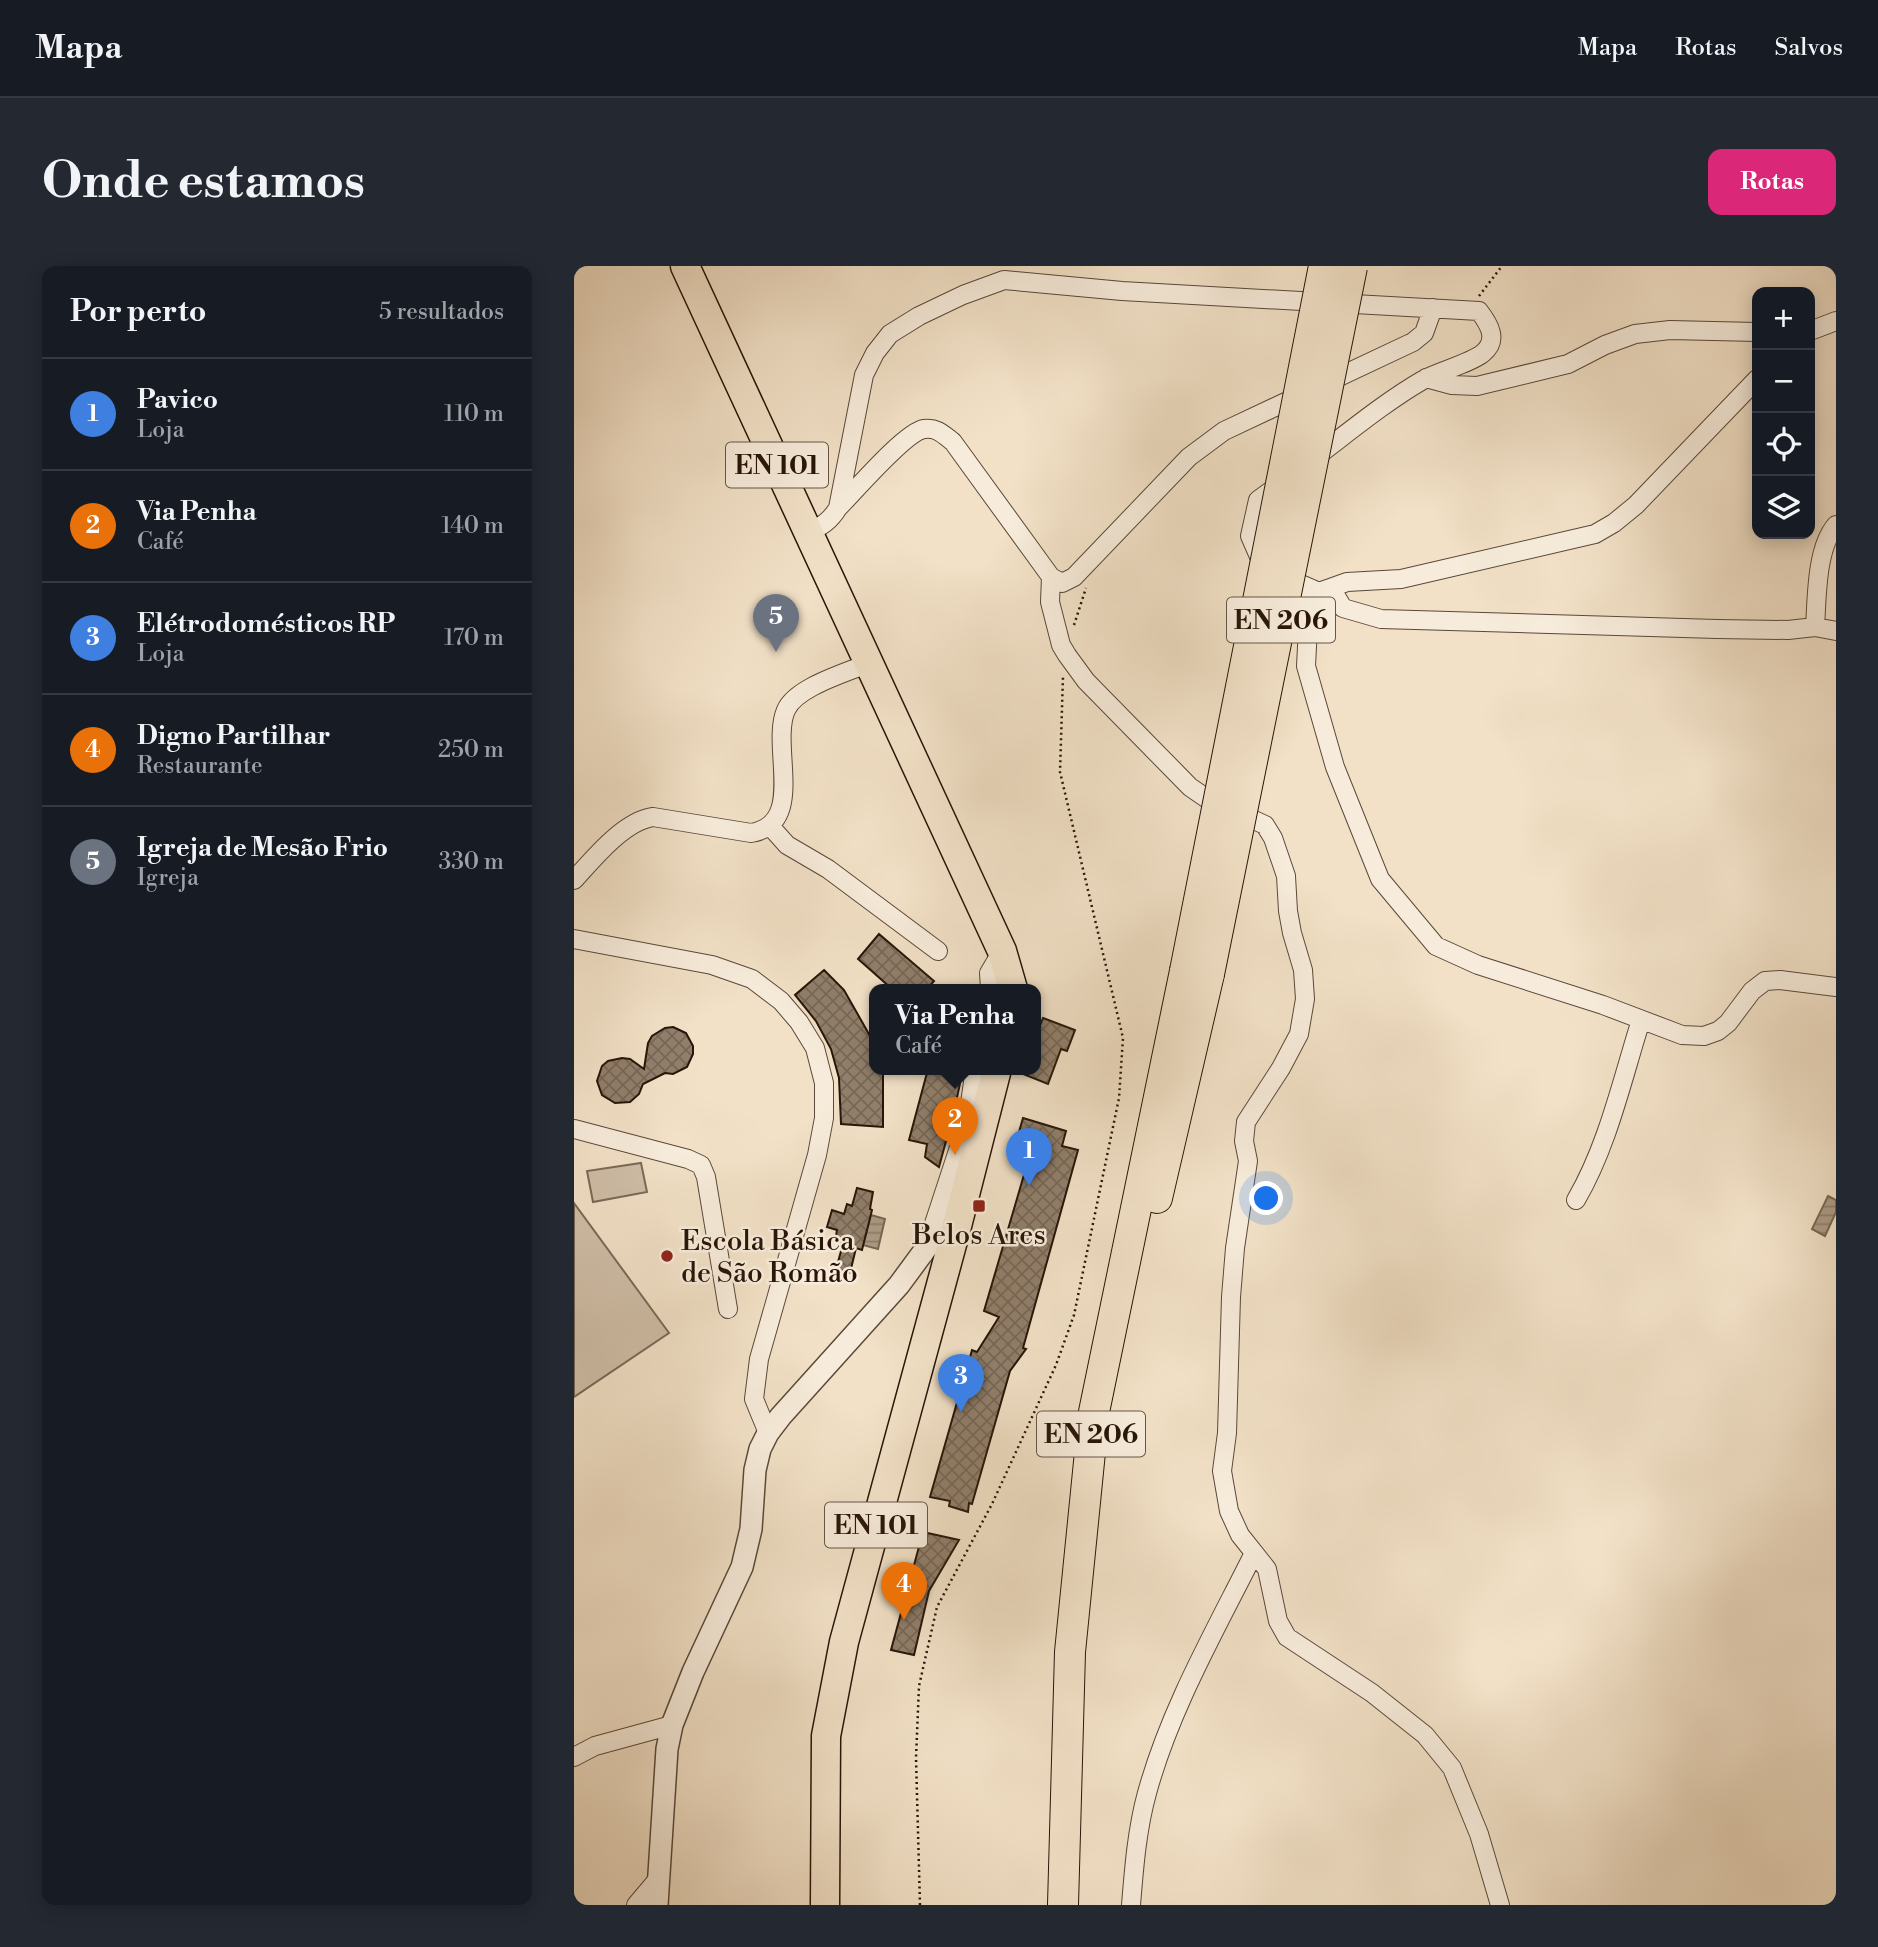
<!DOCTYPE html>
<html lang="pt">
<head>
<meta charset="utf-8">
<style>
  body { margin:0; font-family:"Libre Bodoni",serif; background:#242831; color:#f1f3f6 }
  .controls { position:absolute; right:21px; top:21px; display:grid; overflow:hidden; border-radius:14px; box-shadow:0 4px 18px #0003 }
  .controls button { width:63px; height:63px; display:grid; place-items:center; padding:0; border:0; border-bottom:2px solid #363941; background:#171b24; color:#f1f3f6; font:35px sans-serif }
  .you { position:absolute; left:693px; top:933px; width:24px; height:24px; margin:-18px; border:5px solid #fff; border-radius:50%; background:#1a73e8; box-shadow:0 0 0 10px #1a73e833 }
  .badge { display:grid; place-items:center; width:46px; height:46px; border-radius:50%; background:#db2777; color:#fff; font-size:23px; font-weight:700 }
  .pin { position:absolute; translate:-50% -58px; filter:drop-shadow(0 2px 4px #0008) }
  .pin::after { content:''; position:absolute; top:37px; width:24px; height:21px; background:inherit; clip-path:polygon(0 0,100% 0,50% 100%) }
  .popup { position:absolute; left:295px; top:718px; width:172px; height:91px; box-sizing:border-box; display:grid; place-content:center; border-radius:14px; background:#171b24; filter:drop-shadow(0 2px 5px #0005); font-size:23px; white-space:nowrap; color:#9ea1a6 }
  .popup b { font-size:26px; color:#f1f3f6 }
  .popup::after { content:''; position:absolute; left:50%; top:100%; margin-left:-14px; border:14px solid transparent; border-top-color:#171b24 }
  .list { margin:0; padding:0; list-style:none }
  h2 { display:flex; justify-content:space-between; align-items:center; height:91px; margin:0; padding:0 28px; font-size:30px }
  h2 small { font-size:23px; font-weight:400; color:#9ea1a6 }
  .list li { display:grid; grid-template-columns:46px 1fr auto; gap:21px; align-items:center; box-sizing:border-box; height:112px; padding:0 28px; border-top:2px solid #363941 }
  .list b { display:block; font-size:26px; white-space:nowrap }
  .list p { margin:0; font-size:23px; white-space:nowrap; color:#9ea1a6 }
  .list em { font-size:23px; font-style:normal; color:#9ea1a6 }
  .icon { flex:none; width:38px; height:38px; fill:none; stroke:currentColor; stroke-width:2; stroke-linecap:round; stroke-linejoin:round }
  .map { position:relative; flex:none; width:1262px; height:1639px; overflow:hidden; border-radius:14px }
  header { display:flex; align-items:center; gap:42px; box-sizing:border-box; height:98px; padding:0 35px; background:#171b24; border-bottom:2px solid #363941 }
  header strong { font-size:33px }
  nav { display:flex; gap:38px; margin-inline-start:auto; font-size:24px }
  .intro { display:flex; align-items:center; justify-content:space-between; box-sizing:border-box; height:168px; padding:0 42px }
  h1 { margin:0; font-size:49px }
  .button { padding:18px 32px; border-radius:14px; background:#db2777; color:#fff; font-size:24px; font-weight:700 }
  main { display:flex; gap:42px; padding:0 42px }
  aside { flex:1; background:#171b24; border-radius:14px; box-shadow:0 4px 18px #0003 }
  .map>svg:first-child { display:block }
</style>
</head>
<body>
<header>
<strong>Mapa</strong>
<nav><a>Mapa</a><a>Rotas</a><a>Salvos</a></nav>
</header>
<div class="intro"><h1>Onde estamos</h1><a class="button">Rotas</a></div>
<main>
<aside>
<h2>Por perto<small>5 resultados</small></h2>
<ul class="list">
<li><span class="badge" style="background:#3f7fe0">1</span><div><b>Pavico</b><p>Loja</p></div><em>110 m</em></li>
<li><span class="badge" style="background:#e8710a">2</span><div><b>Via Penha</b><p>Café</p></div><em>140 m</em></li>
<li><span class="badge" style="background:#3f7fe0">3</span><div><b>Elétrodomésticos RP</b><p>Loja</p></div><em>170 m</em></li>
<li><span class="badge" style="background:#e8710a">4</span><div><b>Digno Partilhar</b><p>Restaurante</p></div><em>250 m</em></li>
<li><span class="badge" style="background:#6b7280">5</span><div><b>Igreja de Mesão Frio</b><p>Igreja</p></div><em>330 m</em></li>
</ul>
</aside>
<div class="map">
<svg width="1262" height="1639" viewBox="0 0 1262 1639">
  <defs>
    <pattern id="water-rules" width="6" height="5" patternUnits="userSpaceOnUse" patternTransform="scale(1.75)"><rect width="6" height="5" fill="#ad9c86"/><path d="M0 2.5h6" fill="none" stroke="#8d7e6c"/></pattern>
    <pattern id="building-cross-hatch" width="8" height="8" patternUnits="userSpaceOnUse" patternTransform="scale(1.75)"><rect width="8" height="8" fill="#917f6b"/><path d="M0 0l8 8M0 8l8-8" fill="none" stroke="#766756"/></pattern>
  </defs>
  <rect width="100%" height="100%" fill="#f2e1c7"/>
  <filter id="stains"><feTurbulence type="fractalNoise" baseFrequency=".00286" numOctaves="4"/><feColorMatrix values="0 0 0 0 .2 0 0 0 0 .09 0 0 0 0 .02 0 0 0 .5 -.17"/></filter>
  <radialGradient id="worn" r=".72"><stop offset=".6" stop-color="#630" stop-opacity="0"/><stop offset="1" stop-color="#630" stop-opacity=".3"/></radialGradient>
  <path fill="#cfbea7" stroke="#7b6a58" stroke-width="2" d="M67,897L73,926L19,936L13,905Z
    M0,937L95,1067L0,1131Z"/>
  <path fill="url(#water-rules)" stroke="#776654" stroke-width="2" d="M1254,930L1262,934V946L1251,970L1238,963Z
    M297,949L311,953L304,983L289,979Z"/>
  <path fill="url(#building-cross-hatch)" stroke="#271508" stroke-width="2" d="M305,668L360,715L353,723H318L284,693Z
    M250,704L270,724L300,777V803H309V861L267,858L265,812L257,783L242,755L221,729Z
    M469,752L501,764L493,785L487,783L474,818L439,804L461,803V761L465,762Z
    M99,761L112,767L119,780V788L113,801L99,808L91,807L69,818L65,828L56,836L41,837L28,829L23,815L28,800L34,795L48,792L56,793L70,803L74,777L78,770L91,762Z
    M354,803H389L380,846L383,847L382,854L375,875H372L365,901L351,891L353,878L335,874Z
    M449,852L492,865L488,880L504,884L449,1082L452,1083L436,1105L398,1238L395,1237L394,1246L375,1240L376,1235L356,1231L398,1084L403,1086L425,1051L410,1045L457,885L441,880Z
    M283,922L299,926L296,943L298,944L288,984L282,982L276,1007L262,1003L269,978L261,976L263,964L253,961L258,944L270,948L273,938L278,940Z
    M349,1266L385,1274L355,1325L340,1389L317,1384Z"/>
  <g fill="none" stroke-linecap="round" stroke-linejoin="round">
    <defs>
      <path id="minor" d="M1236,65L1262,55
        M852,112L878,119L903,120L994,98L1031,79L1061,68L1096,64L1183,66
        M709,216L684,234L676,270L690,302L745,326L773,316L827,313L1021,268L1040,257L1062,239L1183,113
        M264,242C280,226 331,166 350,163C363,161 370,169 379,176L477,311L488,317L500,311L615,191L650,165L839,76L850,67L859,42
        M235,266C248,260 256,255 264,242L290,109L301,87L316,68L345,50L389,29L430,14L548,25L905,45C915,58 925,74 909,87C899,96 864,106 849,114C811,136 775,166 739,193
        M477,311L476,336L487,379L493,389L512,415L616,521L632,532L691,559L699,572L712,610L714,645L718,667L729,704L731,733L725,768L707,802L672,856L670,875L674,895L661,982L657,1031L653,1167L648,1205L655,1245L666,1269L693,1303L704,1355L713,1371L798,1427L851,1469L878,1502L905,1568L926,1639
        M736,322L732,400L761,501L806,613L862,680L904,699L1029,739L1108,769L1130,770L1144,765L1154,757L1178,725L1191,715L1206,714L1262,721
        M757,322L769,342L807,353L1143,363L1214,364L1241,361L1262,365
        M1241,361C1243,332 1242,282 1262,259
        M196,560L213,579L254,603L364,685
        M0,614C20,592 50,555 79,551L177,567C233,558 196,480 212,444C222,421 272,407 295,397
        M0,673L138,699L178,713L207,735L225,756L241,782L250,817V852L243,889L185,1093L180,1133L194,1167
        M416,723L415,707L428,685
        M0,863L114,893L127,899L132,911L154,1043
        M1002,934C1034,879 1048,814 1067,754
        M350,988L393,857L401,803
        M0,1491L21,1480L98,1459
        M62,1639L84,1613
        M557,1639C560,1602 563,1563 573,1527C596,1443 641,1365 680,1287"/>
      <path id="tertiary" d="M83,1639L93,1483L98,1459L119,1406L168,1301L177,1263L181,1204L186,1183L194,1167L207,1150L325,1019L353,981L383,960"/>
      <path id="primary" d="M111,0L428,685L439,723
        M251,1639L252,1470L270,1376L383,960L423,803"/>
      <path id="trunk" d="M583,932L635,708
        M489,1639L496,1386L520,1146L611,705"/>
    </defs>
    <use href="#minor" stroke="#5a4838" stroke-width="20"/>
    <use href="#tertiary" stroke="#5a4838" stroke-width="24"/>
    <use href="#primary" stroke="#271508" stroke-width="31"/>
    <use href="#trunk" stroke="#271508" stroke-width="32"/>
    <path stroke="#271508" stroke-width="2.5" stroke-dasharray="2 3.5" stroke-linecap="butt" d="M905,30L928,0
      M500,359L512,322
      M346,1639L342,1492L345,1420L363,1341L418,1238L482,1099L500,1049L545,832L549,772L486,506L489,410"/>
    <use href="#minor" stroke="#f7ecdb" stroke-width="18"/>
    <use href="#tertiary" stroke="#f7ecdb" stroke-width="21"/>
    <use href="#primary" stroke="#f2e1c7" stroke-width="28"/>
    <use href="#trunk" stroke="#f2e1c7" stroke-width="30"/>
    <defs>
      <path id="trunk-bridge" d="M611,705L750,0
        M635,708L778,1"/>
    </defs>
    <use href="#trunk-bridge" stroke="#271508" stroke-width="32" stroke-linecap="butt"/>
    <use href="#trunk-bridge" stroke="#f2e1c7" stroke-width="30"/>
  </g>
  <g fill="#8f2418" stroke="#f7ecdb" stroke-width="2.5">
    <rect x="398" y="933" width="14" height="14" rx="3.5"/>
    <circle cx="93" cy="990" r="7"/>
  </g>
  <g text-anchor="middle" stroke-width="5" stroke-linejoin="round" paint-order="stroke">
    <g fill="#f7ecdb" stroke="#655647" stroke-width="2">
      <rect x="152" y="176.5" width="102" height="45" rx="5"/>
      <rect x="653" y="331.5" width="108" height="45" rx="5"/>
      <rect x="463" y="1145.5" width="108" height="45" rx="5"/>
      <rect x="251" y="1236.5" width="102" height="45" rx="5"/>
    </g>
    <g font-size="26" font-weight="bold" fill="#271508">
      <text x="203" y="208">EN 101</text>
      <text x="707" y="363">EN 206</text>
      <text x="517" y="1177">EN 206</text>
      <text x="302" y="1268">EN 101</text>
    </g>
    <g font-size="28" fill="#271508" stroke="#f7ecdb">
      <text x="405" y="978">Belos Ares</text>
      <text x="107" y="984" text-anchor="start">Escola Básica<tspan x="107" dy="32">de São Romão</tspan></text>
    </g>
  </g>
  <rect width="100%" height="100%" filter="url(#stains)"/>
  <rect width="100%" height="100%" fill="url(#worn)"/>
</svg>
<div class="controls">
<button>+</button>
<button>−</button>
<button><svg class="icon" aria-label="locate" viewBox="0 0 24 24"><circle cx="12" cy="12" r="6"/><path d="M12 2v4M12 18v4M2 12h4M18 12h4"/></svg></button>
<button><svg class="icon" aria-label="layers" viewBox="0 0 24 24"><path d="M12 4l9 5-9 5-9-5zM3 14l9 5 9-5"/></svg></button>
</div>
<div class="you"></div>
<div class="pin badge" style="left:455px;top:920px;background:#3f7fe0">1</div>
<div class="pin badge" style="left:381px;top:889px;background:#e8710a">2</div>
<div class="popup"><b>Via Penha</b>Café</div>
<div class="pin badge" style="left:387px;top:1146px;background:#3f7fe0">3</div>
<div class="pin badge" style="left:330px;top:1354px;background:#e8710a">4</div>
<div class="pin badge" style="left:202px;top:386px;background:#6b7280">5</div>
</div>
</main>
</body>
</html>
